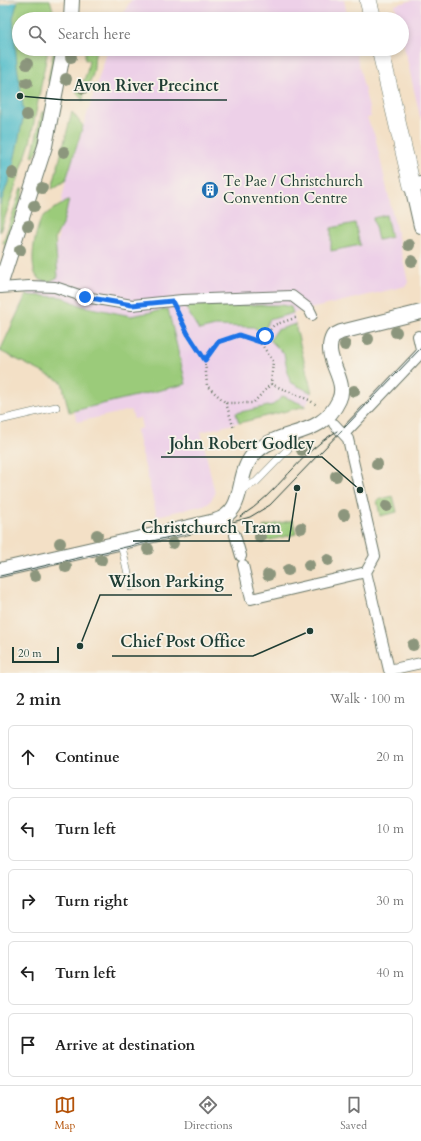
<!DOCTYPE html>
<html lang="en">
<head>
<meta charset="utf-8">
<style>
  body { margin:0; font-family:Cardo,serif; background:#f6f6f6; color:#222 }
  .scale { position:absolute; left:12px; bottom:10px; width:47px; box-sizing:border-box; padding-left:4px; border:2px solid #1f3d34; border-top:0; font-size:11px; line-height:14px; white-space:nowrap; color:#1f3d34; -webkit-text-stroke:3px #f7f3e8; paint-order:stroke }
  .stop { position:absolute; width:12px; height:12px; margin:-9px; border:3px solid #1a73e8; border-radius:50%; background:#fff }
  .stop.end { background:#1a73e8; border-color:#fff; box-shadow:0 1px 4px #0008 }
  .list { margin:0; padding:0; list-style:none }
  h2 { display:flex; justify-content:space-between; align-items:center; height:52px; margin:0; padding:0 16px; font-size:17px }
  h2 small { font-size:13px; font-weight:400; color:#767676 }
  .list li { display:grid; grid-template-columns:26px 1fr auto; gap:12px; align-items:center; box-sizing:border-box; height:64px; margin:0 8px 8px; padding:0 8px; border:1px solid #e0e0e0; border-radius:6px }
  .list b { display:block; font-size:15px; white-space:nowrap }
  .list em { font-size:13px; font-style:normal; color:#767676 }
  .icon { flex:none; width:22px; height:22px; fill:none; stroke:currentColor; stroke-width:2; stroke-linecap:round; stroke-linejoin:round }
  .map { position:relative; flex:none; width:421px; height:673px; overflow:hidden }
  .search { position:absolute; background:#fff; box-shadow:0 2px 6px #0003; left:12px; right:12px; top:12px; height:44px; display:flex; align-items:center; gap:10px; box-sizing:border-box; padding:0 14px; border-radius:22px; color:#767676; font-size:15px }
  .sheet { height:412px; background:#fff }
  nav { display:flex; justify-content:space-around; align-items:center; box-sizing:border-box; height:56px; border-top:1px solid #e0e0e0; background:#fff; font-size:11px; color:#767676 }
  nav a { display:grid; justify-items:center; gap:2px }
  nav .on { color:#b45309 }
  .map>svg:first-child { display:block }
</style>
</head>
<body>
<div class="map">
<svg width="421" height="673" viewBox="0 0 421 673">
  <rect width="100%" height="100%" fill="#f7f3e8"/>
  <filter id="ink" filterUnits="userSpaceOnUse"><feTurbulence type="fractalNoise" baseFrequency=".025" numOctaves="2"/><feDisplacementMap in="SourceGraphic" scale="8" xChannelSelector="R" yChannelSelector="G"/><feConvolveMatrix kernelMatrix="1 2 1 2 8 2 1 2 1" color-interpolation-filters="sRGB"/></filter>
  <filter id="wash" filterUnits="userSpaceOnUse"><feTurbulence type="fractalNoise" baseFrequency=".012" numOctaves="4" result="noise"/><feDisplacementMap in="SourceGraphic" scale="16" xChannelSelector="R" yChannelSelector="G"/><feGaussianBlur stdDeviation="0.9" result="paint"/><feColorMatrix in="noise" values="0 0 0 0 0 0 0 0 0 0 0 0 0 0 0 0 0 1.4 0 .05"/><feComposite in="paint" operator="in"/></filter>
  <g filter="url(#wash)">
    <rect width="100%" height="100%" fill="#f3e0c6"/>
    <path fill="#edd0e8" d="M131,0H344L348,19H120Z
      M413,0H421V121L402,37V19H398L395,5Z
      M108,49H355L371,117L367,118L375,136L408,282L406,286L293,313L312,393L306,406L201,432L215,494L208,504L157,516L136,430L142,428L140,418L134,419L131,410L77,422L74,411L69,412L62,382L0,351L29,286L49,279L63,214L59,213L66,180Z"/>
    <path fill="#9bcb7a" stroke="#5d8457" d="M0,0H50L55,17L54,19H19V49H48L30,143L0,232Z
      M54,49H60L53,82L48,81Z
      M85,49H97C93,57 95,66 93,74C90,84 83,90 83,101L77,93V83L82,85L87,72L89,60H85Z
      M42,112H45L41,145L34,157L32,156Z
      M72,112L83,126L66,180L52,189Z
      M21,189H24L6,250L4,249L6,244L3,243Z
      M69,200L63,223L55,238L58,277L49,282C45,281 41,281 38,278C28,268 35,231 41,220C46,211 61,206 69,200Z
      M386,215L391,237L378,240L373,218Z
      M355,223L360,245L331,251V228Z
      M26,295L62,297L82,306L131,316L168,309L186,384L69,412L62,382L0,351Z
      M184,305H281L291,307L293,313L269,320L263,334L254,327L215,326L199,330Z
      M295,324L312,393L290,382L284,354L270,340L277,330Z
      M283,396L306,406L239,423L236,413L273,405Z
      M393,496L397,512L380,516L377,500Z
      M293,520L296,534L266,541L263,527Z"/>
    <path fill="#4fbcc9" stroke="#377c7e" d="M0,0H18L13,18L17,65L24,114L12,171L0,205Z"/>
    <path fill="#f3e0c6" d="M0,0H20L0,6Z"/>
  </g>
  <g filter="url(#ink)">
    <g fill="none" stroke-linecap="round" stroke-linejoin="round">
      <defs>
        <path id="service" d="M0,420L56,407
          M240,490L256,482L288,449L289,445L287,436
          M121,543L131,587"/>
        <path id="pedestrian" d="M0,288L29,286L55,287L85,297L132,305L182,300L292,296L309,309L312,315
          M418,336L421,349
          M334,424L348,439L375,556L366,572
          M344,434L421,353
          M235,535L241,556
          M243,565L251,599L366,572L389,670L421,663"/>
        <path id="minor" d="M71,19L72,0
          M421,184L412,186L421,226
          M0,286L45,146L64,49
          M0,570L215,521C249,511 233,473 256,452C283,427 321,439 339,400C349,379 321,358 333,336L341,332L421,312"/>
        <path id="tertiary" d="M368,0L373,19
          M380,49L412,186"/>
      </defs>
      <use href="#service" stroke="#697667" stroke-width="8"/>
      <use href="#pedestrian" stroke="#697667" stroke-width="12"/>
      <use href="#minor" stroke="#697667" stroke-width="16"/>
      <use href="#tertiary" stroke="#697667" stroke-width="18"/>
      <path stroke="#697667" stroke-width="2.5" stroke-dasharray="1 3" stroke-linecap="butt" d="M178,312L188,334L205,360
        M239,335L260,342L273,361L271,384L253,403H226L207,386L205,360L218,342Z
        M260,342L274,325L298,317
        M271,384L309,400L318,406
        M226,403L234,429"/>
      <use href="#service" stroke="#fff" stroke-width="7"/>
      <use href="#pedestrian" stroke="#fff" stroke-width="10"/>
      <use href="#minor" stroke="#fff" stroke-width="14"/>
      <use href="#tertiary" stroke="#fff" stroke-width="17"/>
      <path stroke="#1f3d34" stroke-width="1" d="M240,517C278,494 299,453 337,431
        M0,576L226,524L250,517L270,505L421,348"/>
    </g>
    <g fill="#8c967d">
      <circle cx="71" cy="57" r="6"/>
      <circle cx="27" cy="64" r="6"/>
      <circle cx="66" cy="79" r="6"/>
      <circle cx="27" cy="83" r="6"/>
      <circle cx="83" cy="88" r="6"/>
      <circle cx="27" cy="115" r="6"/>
      <circle cx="64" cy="152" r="6"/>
      <circle cx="13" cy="173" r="6"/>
      <circle cx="42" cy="188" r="6"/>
      <circle cx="34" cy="206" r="6"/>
      <circle cx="28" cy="226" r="6"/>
      <circle cx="409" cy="245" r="6"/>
      <circle cx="20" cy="250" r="6"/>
      <circle cx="412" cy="261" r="6"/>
      <circle cx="396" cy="332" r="6"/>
      <circle cx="368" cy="339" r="6"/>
      <circle cx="345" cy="345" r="6"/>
      <circle cx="354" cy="391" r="6"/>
      <circle cx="302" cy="450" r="6"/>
      <circle cx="377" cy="464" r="6"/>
      <circle cx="336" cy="476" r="6"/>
      <circle cx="387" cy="506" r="6"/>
      <circle cx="344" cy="515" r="6"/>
      <circle cx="301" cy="528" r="6"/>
      <circle cx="97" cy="535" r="6"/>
      <circle cx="260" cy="537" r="6"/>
      <circle cx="60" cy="543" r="6"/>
      <circle cx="173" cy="543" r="6"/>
      <circle cx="148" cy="549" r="6"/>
      <circle cx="101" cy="560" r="6"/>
      <circle cx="328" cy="560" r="6"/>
      <circle cx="309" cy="565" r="6"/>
      <circle cx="66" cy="567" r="6"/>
      <circle cx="288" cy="570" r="6"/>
      <circle cx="268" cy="575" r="6"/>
      <circle cx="35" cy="576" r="6"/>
      <circle cx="413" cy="645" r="6"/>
    </g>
  </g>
  <g fill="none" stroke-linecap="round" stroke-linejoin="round" filter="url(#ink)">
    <path stroke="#1a73e8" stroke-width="5" d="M85,297L132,305L172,301L188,334L205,360L218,342L239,335L260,342L265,336"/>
  </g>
  <defs>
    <symbol id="building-disc" viewBox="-11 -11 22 22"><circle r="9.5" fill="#1f6fb2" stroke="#f7f3e8"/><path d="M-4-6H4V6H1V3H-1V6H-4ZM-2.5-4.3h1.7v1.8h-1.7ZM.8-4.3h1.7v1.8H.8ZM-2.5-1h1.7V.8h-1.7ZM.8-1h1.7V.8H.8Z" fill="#fff"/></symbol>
  </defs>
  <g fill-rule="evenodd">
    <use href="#building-disc" x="200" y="180" width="20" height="20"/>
  </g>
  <g text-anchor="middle" stroke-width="3.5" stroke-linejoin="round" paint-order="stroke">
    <g font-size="15" fill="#1f3d34" stroke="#f7f3e8" text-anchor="start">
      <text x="223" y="186">Te Pae / Christchurch<tspan x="223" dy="17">Convention Centre</tspan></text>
    </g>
  </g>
  <path fill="none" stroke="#1f3d34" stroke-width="1.5" d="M20 96L65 100H227M360 490L322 457H161M297 488L289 541H133M80 646L100 595H232M310 631L253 656H112"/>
  <g fill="#1f3d34" stroke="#f7f3e8" stroke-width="1.5">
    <circle cx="20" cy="96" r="4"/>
    <circle cx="360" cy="490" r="4"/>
    <circle cx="297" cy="488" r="4"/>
    <circle cx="80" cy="646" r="4"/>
    <circle cx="310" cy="631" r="4"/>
  </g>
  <g font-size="16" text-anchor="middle" font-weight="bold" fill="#1f3d34" stroke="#f7f3e8" stroke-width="3.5" stroke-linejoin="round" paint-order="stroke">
    <text x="146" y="91">Avon River Precinct</text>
    <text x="242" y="449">John Robert Godley</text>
    <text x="211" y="533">Christchurch Tram</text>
    <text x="166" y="587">Wilson Parking</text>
    <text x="183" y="647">Chief Post Office</text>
  </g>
</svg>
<div class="scale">20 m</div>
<div class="stop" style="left:265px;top:336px"></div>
<div class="stop end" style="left:85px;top:297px"></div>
<div class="search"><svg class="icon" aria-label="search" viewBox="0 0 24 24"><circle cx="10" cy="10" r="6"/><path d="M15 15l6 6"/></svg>Search here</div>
</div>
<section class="sheet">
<h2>2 min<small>Walk · 100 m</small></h2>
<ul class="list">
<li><svg class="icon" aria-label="ahead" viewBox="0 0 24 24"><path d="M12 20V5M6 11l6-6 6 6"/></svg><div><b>Continue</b></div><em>20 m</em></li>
<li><svg class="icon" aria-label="left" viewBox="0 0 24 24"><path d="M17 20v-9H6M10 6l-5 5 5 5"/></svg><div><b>Turn left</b></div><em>10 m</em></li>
<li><svg class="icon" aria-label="right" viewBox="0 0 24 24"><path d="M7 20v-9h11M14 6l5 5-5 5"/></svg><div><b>Turn right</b></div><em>30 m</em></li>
<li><svg class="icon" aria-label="left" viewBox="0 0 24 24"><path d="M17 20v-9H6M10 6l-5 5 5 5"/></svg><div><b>Turn left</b></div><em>40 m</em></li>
<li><svg class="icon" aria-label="arrive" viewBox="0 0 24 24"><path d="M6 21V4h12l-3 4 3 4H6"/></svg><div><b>Arrive at destination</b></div></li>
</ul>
</section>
<nav>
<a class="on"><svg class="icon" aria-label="map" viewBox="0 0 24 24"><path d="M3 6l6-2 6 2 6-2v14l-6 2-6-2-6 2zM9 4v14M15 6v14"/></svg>Map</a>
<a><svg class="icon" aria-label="directions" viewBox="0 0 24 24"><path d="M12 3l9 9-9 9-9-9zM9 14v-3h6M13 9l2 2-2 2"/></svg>Directions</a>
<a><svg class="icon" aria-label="saved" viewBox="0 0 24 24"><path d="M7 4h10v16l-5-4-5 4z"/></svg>Saved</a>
</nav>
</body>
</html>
